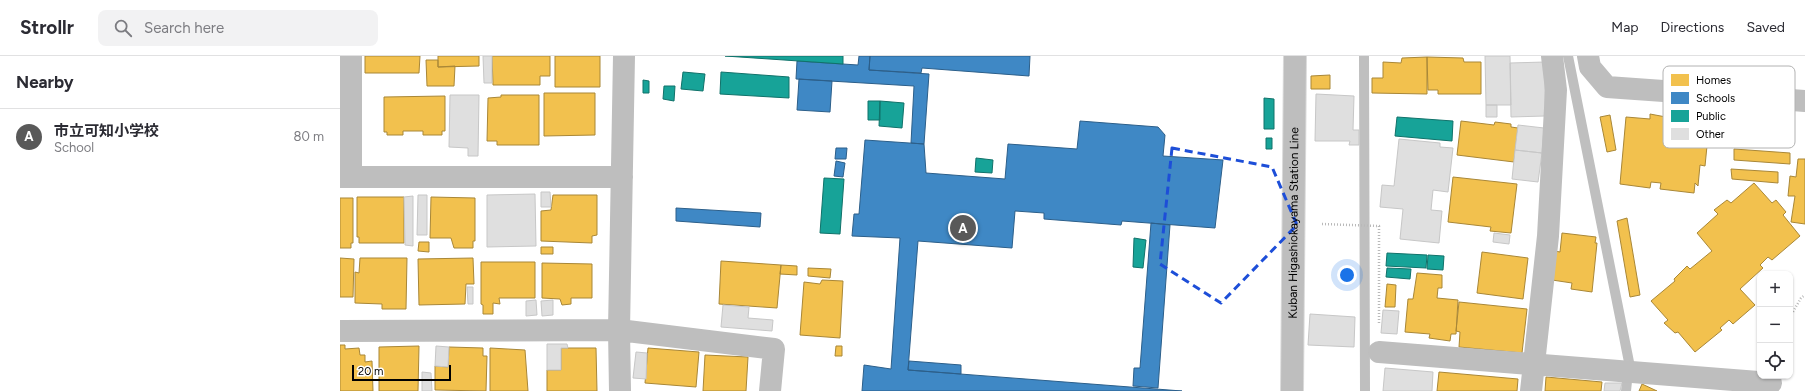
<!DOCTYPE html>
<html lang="en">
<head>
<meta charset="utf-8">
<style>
  body { margin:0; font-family:Figtree,"Noto Sans JP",sans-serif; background:#f2f2f3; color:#2b2b33 }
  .controls { position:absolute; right:12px; bottom:12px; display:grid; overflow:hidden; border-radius:8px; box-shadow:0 1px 3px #0004 }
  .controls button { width:36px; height:36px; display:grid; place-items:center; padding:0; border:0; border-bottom:1px solid #e1e1e2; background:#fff; color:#2b2b33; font:20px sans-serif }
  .scale { position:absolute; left:12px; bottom:10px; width:99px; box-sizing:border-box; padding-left:4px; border:2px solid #000; border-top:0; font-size:11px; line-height:14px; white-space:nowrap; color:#000; -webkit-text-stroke:3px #fff; paint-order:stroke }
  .you { position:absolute; left:1007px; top:219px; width:14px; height:14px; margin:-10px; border:3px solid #fff; border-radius:50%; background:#1a73e8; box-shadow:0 0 0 6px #1a73e833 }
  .badge { display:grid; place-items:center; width:26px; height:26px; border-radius:50%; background:#595959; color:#fff; font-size:13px; font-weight:700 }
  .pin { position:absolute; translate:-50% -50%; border:2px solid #fff; box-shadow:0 1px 4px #0006 }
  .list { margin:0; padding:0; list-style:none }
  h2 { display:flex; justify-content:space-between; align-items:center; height:52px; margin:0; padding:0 16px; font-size:17px }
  h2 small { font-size:13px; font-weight:400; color:#7c7c81 }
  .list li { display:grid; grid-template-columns:26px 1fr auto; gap:12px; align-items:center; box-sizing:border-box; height:56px; padding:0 16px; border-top:1px solid #e1e1e2 }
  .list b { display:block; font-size:15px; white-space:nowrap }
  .list p { margin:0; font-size:13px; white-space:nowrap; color:#7c7c81 }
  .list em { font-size:13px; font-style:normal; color:#7c7c81 }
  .icon { flex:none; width:22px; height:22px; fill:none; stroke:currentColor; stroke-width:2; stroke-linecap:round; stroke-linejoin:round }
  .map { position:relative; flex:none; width:1465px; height:335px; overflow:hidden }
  header { display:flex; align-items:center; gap:24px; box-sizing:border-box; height:56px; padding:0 20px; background:#fff; border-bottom:1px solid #e1e1e2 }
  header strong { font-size:19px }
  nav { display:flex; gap:22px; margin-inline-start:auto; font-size:14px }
  .search { width:280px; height:36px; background:#f2f2f3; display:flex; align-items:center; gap:10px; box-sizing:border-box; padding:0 14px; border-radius:8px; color:#7c7c81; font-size:15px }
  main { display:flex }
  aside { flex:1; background:#fff }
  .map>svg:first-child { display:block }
</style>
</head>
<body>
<header>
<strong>Strollr</strong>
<div class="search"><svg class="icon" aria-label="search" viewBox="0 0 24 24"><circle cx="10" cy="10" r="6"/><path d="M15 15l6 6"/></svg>Search here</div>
<nav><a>Map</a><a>Directions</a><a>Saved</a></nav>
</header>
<main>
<aside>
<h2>Nearby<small></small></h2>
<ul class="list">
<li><span class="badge">A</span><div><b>市立可知小学校</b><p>School</p></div><em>80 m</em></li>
</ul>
</aside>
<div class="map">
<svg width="1465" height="335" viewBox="0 0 1465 335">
  <rect width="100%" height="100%" fill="#fff"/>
  <path fill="#f2c14e" stroke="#a98737" d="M25,0H80L79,17H25Z
    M98,0H139V10L98,11Z
    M152,0H210V20H200V29H153Z
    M215,0H260V31H215Z
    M1087,1L1123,2L1124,6H1141V38H1098V34H1088Z
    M1087,1V38L1032,37V22H1043V6L1061,7L1062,2Z
    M86,4H98V11L115,10L114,30H87Z
    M990,19V33H971V20Z
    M204,37H255V79L204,80Z
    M161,39H199V89H157V85H147L148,42L161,41Z
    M105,40V75H102V79H83V75H63V79H47V76H44V41Z
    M1310,58L1326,61V64L1361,67L1359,90H1367L1365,110L1360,109L1358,130L1355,127L1354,137L1320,133L1321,127L1311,126L1310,132L1280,128L1286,61L1310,63Z
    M1270,59L1276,94L1267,96L1260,61Z
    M1121,65L1154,69L1155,66L1171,68V71L1178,72L1174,106L1117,99Z
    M1394,93L1450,97V108L1394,104Z
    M1458,103H1465V168L1451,166L1455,140H1448L1450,120L1456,121Z
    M1391,113L1438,116V127L1392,123Z
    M1113,121L1177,128L1171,177L1150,175L1151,171L1108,166Z
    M1414,127L1432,147L1436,144L1446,156L1443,159L1460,180L1432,204L1428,201L1420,209L1423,212L1400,233L1415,249L1393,268L1389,264L1380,272L1382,274L1355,296L1338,276L1335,277L1324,267L1328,264L1311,245L1335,225L1334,223L1347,210L1350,213L1372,195L1357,177L1378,158L1374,154L1387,144L1391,147Z
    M213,139H257V179L252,180V187L201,185V155L211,154Z
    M17,141H64V187H19V181H17Z
    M91,141L135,142V185H133V192H114L111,182H90Z
    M0,142H13V187H11V192H0Z
    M1287,162L1300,239L1290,241L1277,165Z
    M1222,177L1256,181L1255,187H1257L1252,236L1231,233L1232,227L1212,224L1215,195L1220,196Z
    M79,186H89V196L78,195Z
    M201,191H213V198H201Z
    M1142,196L1188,202L1183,243L1137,237Z
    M0,202L14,203L13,241H0Z
    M20,202H67L66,253H42V248L15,247V216L19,217Z
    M133,202L134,228H126L125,248L79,249L78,203Z
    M381,205L441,209L437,252L379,248Z
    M141,206H195V242H159L160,248L153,247V258H143V249L141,248Z
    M202,207L252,208V242H231V248L222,249L220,243L202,242Z
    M441,209L457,210V219L440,218Z
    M468,212L491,213L490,222L468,220Z
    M1077,217L1102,219V232H1098L1097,242L1118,244L1116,278H1111L1110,285L1089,282L1090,278L1065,276L1068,243H1073Z
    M482,224L503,225L500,282L460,279L464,226L480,228Z
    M1047,228L1056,229L1055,251H1045Z
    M1119,246L1187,253L1182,297L1119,291L1120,276L1116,275Z
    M0,289H5V293L19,292L20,299H25V306L32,305L33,335H0Z
    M79,290L78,335H39V291Z
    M496,290H502V300H495Z
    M109,291L143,292V300H147L146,335L95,334V310L108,311Z
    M150,292L185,294L188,335H150Z
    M221,292H256L257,335H207V314H221Z
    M308,292L359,296L356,331L305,327Z
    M365,299L408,301L406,335H363Z
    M1099,316L1178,323L1177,335H1097Z
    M1206,321L1262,326L1261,335H1205Z
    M1302,328L1317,335H1299Z"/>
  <path fill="#3f88c5" stroke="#2c5f8a" d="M519,0H530L529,14L589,18L584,88L571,87L574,30L456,23L457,5L518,9Z
    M530,0H690L689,20L582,12L581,17L529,14Z
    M459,23L492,25L490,56L457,54Z
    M740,65L818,71L825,79L823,100L883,104L875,172L782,165L781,169L704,163V157L675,155L672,192L578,185L568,314L842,335H522L524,309L551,313L560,182L512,180L514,158H519L525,84L584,88L586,117L665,123L668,88L737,93Z
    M496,92H507L506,103H495Z
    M496,105L505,107L503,121L494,120Z
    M336,152L421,157L420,171L336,165Z
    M811,167L830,169L818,332L793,330L794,312H800Z
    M569,305L621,309V318L568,314Z"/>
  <path fill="#17a398" stroke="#10726a" d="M385,0H503V8Z
    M343,16L365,18L363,35L341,33Z
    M381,16L449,21V42L380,38Z
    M303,24L309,25V37H303Z
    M324,30H335L334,45L323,43Z
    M924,42L934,43V73H924Z
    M528,45H540V64H528Z
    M540,45L564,47L562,72L539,70Z
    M1057,61L1113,65L1112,85L1055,80Z
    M926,82H932V93H926Z
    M636,102L653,104L652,117L635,116Z
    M484,122L504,123L500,178L480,177Z
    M794,182L806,184L803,212L793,211Z
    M1047,197L1087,199L1086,212L1046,210Z
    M1088,199L1104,200L1103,214L1087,213Z
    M1047,212L1071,213L1070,223L1046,221Z"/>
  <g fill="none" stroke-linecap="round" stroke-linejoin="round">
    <path stroke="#bfbfbf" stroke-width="10" d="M1024,0L1025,335
      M1228,0L1289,306L1286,335"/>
  </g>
  <path fill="#dfdfdf" stroke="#c7c7c7" d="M143,0H152V27H144Z
    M1145,0H1170L1171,49H1146Z
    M1205,6V60L1171,61L1170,7Z
    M976,38L1014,40L1013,74H1019V89H1009L1010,85H975Z
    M110,39H139L138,100H128V92L109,91Z
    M1146,49H1157V61H1146Z
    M1178,69L1204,72L1202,97L1175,94Z
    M1059,83L1100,87V91L1113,92L1108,136L1093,134L1091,154L1102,155L1099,187L1060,183L1063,153L1040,151L1042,129L1054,130Z
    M1175,94L1202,97L1198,126L1172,123Z
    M201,136H210L211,151H201Z
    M195,138L196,190L147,191V139Z
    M78,139H87V179H77Z
    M73,140V190L65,189L64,141Z
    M1154,177L1170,179L1169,188L1153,186Z
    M127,231H133V248H128Z
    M196,244L197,259L186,260V245Z
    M213,244V259L202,260L201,245Z
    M383,249L409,251L408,262L433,264L432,275L381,271Z
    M1043,254L1059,255L1057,278L1041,277Z
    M970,258L1015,261L1014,291L968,289Z
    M207,288H227L228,292H221V314H207Z
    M96,290L109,291L108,311L95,310Z
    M296,296L307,297L306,323L293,322Z
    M1045,312L1093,316L1092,335H1043Z
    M82,316L91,317L92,335H82Z
    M1265,327H1282L1280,335H1264Z"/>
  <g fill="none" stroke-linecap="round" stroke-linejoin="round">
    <defs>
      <g id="major">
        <path id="s1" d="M952,335L955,0"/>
      </g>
    </defs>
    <use href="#major" stroke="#dbdbdb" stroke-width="24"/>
    <path stroke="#b9b9b9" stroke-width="2.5" stroke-dasharray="1 2" stroke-linecap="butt" d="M982,168L1039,170V268
      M1450,261L1461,242L1465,239"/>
    <path stroke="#bebebe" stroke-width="22" d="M1248,0L1250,11L1267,31L1465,45
      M0,121H11V0
      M11,121H282
      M0,275L279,274L434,293L430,335
      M1039,296L1431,327
      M280,335L279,274L284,0
      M1191,335L1208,180L1216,34L1212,0"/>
    <use href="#major" stroke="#bebebe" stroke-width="22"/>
  </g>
  <path fill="none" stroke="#1d4ed8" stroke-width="3" stroke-dasharray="8 5" stroke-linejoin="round" d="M832,92L932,111L957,169L881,247L820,208Z"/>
  <g text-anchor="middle" stroke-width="4" stroke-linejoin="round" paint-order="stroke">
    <g font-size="12" fill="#000" stroke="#fff">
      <text dy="4" stroke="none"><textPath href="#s1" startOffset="168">Kuban Higashiokayama Station Line</textPath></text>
    </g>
  </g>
  <rect x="1323" y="10" width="132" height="82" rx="6" fill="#fff" stroke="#b2b2b2" stroke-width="1"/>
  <rect x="1331" y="18" width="18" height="12" fill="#f2c14e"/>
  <rect x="1331" y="36" width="18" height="12" fill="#3f88c5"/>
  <rect x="1331" y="54" width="18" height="12" fill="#17a398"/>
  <rect x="1331" y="72" width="18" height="12" fill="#dfdfdf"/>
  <g font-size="11" fill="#000">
    <text x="1356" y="28">Homes</text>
    <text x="1356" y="46">Schools</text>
    <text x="1356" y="64">Public</text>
    <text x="1356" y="82">Other</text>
  </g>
</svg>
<div class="controls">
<button>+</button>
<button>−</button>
<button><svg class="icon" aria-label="locate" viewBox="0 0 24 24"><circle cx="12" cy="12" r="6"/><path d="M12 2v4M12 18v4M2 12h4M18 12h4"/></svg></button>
</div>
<div class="scale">20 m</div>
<div class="you"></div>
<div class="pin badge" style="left:623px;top:172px">A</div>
</div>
</main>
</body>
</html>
